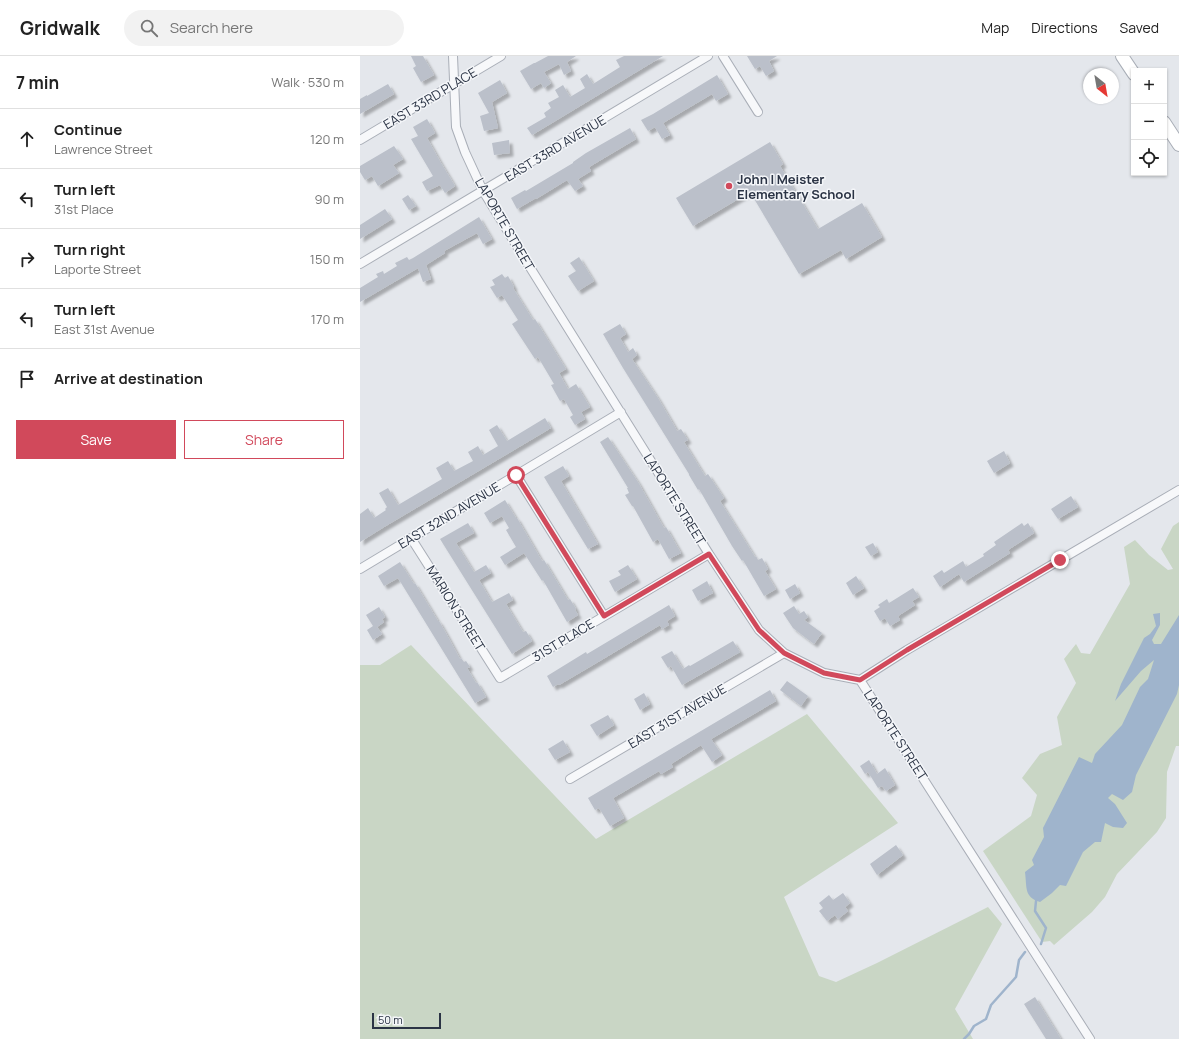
<!DOCTYPE html>
<html lang="en">
<head>
<meta charset="utf-8">
<style>
  body { margin:0; font-family:Manrope,sans-serif; background:#f2f2f2; color:#222 }
  .controls { position:absolute; right:12px; top:12px; display:grid; overflow:hidden; border-radius:0px; box-shadow:0 1px 3px #0004 }
  .controls button { width:36px; height:36px; display:grid; place-items:center; padding:0; border:0; border-bottom:1px solid #e0e0e0; background:#fff; color:#222; font:20px sans-serif }
  .compass { position:absolute; left:723px; top:12px; width:36px; height:36px; border-radius:50%; background:#fff; box-shadow:0 1px 3px #0004; rotate:149deg }
  .scale { position:absolute; left:12px; bottom:10px; width:69px; box-sizing:border-box; padding-left:4px; border:2px solid #2b3445; border-top:0; font-size:11px; line-height:14px; white-space:nowrap; color:#2b3445; -webkit-text-stroke:3px #f4f6f9; paint-order:stroke }
  .stop { position:absolute; width:12px; height:12px; margin:-9px; border:3px solid #d1495b; border-radius:50%; background:#fff }
  .stop.end { background:#d1495b; border-color:#fff; box-shadow:0 1px 4px #0008 }
  .list { margin:0; padding:0; list-style:none }
  h2 { display:flex; justify-content:space-between; align-items:center; height:52px; margin:0; padding:0 16px; font-size:17px }
  h2 small { font-size:13px; font-weight:400; color:#767676 }
  .list li { display:grid; grid-template-columns:26px 1fr auto; gap:12px; align-items:center; box-sizing:border-box; height:60px; padding:0 16px; border-top:1px solid #e0e0e0 }
  .list b { display:block; font-size:15px; white-space:nowrap }
  .list p { margin:0; font-size:13px; white-space:nowrap; color:#767676 }
  .list em { font-size:13px; font-style:normal; color:#767676 }
  .actions { display:flex; gap:8px; padding:12px 16px }
  .actions a { flex:1; padding:9px 0; border:1px solid #d1495b; border-radius:0px; text-align:center; font-size:14px; color:#d1495b }
  .actions .main { background:#d1495b; color:#fff }
  .icon { flex:none; width:22px; height:22px; fill:none; stroke:currentColor; stroke-width:2; stroke-linecap:round; stroke-linejoin:round }
  .map { position:relative; flex:none; width:819px; height:983px; overflow:hidden }
  header { display:flex; align-items:center; gap:24px; box-sizing:border-box; height:56px; padding:0 20px; background:#fff; border-bottom:1px solid #e0e0e0 }
  header strong { font-size:19px }
  nav { display:flex; gap:22px; margin-inline-start:auto; font-size:14px }
  .search { width:280px; height:36px; background:#f2f2f2; display:flex; align-items:center; gap:10px; box-sizing:border-box; padding:0 14px; border-radius:22px; color:#767676; font-size:15px }
  main { display:flex }
  aside { flex:1; background:#fff }
  .map>svg:first-child { display:block }
</style>
</head>
<body>
<header>
<strong>Gridwalk</strong>
<div class="search"><svg class="icon" aria-label="search" viewBox="0 0 24 24"><circle cx="10" cy="10" r="6"/><path d="M15 15l6 6"/></svg>Search here</div>
<nav><a>Map</a><a>Directions</a><a>Saved</a></nav>
</header>
<main>
<aside>
<h2>7 min<small>Walk · 530 m</small></h2>
<ul class="list">
<li><svg class="icon" aria-label="ahead" viewBox="0 0 24 24"><path d="M12 20V5M6 11l6-6 6 6"/></svg><div><b>Continue</b><p>Lawrence Street</p></div><em>120 m</em></li>
<li><svg class="icon" aria-label="left" viewBox="0 0 24 24"><path d="M17 20v-9H6M10 6l-5 5 5 5"/></svg><div><b>Turn left</b><p>31st Place</p></div><em>90 m</em></li>
<li><svg class="icon" aria-label="right" viewBox="0 0 24 24"><path d="M7 20v-9h11M14 6l5 5-5 5"/></svg><div><b>Turn right</b><p>Laporte Street</p></div><em>150 m</em></li>
<li><svg class="icon" aria-label="left" viewBox="0 0 24 24"><path d="M17 20v-9H6M10 6l-5 5 5 5"/></svg><div><b>Turn left</b><p>East 31st Avenue</p></div><em>170 m</em></li>
<li><svg class="icon" aria-label="arrive" viewBox="0 0 24 24"><path d="M6 21V4h12l-3 4 3 4H6"/></svg><div><b>Arrive at destination</b></div></li>
</ul>
<div class="actions"><a class="main">Save</a><a>Share</a></div>
</aside>
<div class="map">
<svg width="819" height="983" viewBox="0 0 819 983">
  <defs>
    <filter id="shadow"><feDropShadow dx="3.5" dy="3.5" stdDeviation="1" flood-color="#0004"/></filter>
  </defs>
  <rect width="100%" height="100%" fill="#e4e7ec"/>
  <path fill="#c9d6c5" d="M819,466V690H816L807,716L806,762L797,776L757,818L745,841L732,856L694,889L690,885L682,886L623,795L671,760L677,739L662,722L680,698L702,689L697,661L716,627L704,603L716,588L721,597L730,598L770,528L764,491L775,484L789,499L808,514L813,513L801,493L813,470Z
    M51,589L236,783L447,658L538,767L424,841L459,920L476,926L517,907L628,851L642,868L595,953L613,983H0V609H20Z"/>
  <path fill="#9fb4cc" d="M800,557V569L792,584L794,588H801L819,559V629L817,638L776,719L772,736L763,744L752,738L748,742L755,748L767,767L763,772L753,771L745,767L741,786H735L723,796L706,830L700,829L692,837L680,846C664,841 667,832 665,816L674,809L672,804L684,781L683,772L719,701L732,707L735,698L762,669L780,631L788,623L794,604L781,615L755,645L761,628L784,582L790,578L796,570L793,558Z"/>
  <g fill="none" stroke-linecap="round" stroke-linejoin="round">
    <path stroke="#9fb4cc" stroke-width="2.5" d="M676,845L675,855L686,872L681,888
      M604,983L609,978L614,970L626,963L631,949L656,921L659,904L665,896"/>
  </g>
  <path fill="#bbc0ca" filter="url(#shadow)" d="M51,0H63L74,19L61,26L53,12L56,10Z
    M188,0H216L207,6L211,15L204,19L199,8L184,16L191,27L184,32L181,27L171,33L160,15L174,7H175Z
    M264,0H303L172,79L167,72L186,61L184,57L191,52L188,47L199,41L195,34L203,29L210,41L225,32L220,23L227,18L233,28L260,11L256,4Z
    M387,0H417L409,5L414,15L406,20L400,10L395,13Z
    M357,19L368,38L356,45L352,38L303,67L310,79L302,83L295,71L288,75L281,64L293,58Z
    M140,24L147,37L132,46L138,72L124,75L120,60L129,57L118,37Z
    M28,28L34,38L0,58V43L7,39V40Z
    M67,63L75,77L67,82L81,107L95,130L85,137L80,129L67,135L62,126L73,120L51,83L58,80L53,71Z
    M270,72L276,83L229,111L231,115L218,123L223,130L215,135L207,124L176,143V142L157,153L151,142L165,134L166,135L213,107V106L226,97Z
    M149,84L150,97L134,99L132,87Z
    M410,86L423,108L420,110L458,173L502,147L522,181L486,203L481,194L439,218L390,136L333,170L316,142Z
    M34,90L43,103L33,109L39,117L18,130L12,120L5,124L0,116V110Z
    M48,139L56,150L49,154L42,143Z
    M25,153L32,163L0,183V169Z
    M119,161L132,183L123,188L117,177L84,195L85,197L66,209L71,223L63,226L58,212L0,246V232L18,221L16,218L23,215L24,218L37,210L35,207L47,201L49,204L53,202Z
    M219,201L234,225L218,235L208,220L216,215L210,207Z
    M142,218L145,222L148,220L154,231L153,232L173,264L175,263L206,313L199,317L208,333L216,328L230,351L221,356L225,363L215,369L210,361L213,359L204,343L200,345L191,329L194,328L178,301L175,303L152,268L158,264L142,239L137,242L130,231L135,229L132,224Z
    M260,268L266,278L260,282L268,296L273,292L277,299L272,303L298,342L315,371L317,375L321,373L328,384L324,386L345,420L348,418L364,442L360,445L395,501L396,500L398,504L402,502L408,513L405,515L416,533L404,540L383,504L382,505L372,490L339,433L338,434L329,419V418L288,352L263,312L243,278Z
    M185,362L191,372L51,455L24,471L0,486V458L8,452L14,462L26,454L25,453L27,451L19,437L28,432L38,449L82,423L76,412L88,405L94,415L113,405L108,396L118,390L123,399L138,390L129,374L137,369L147,385Z
    M248,381L278,426L304,472L306,471L321,497L309,503L298,483L293,486L273,450H272L265,439L269,437L267,432H268L240,386Z
    M644,395L650,407L634,417L627,405Z
    M203,410L209,420L201,425L238,488L228,493L184,421Z
    M711,440L718,451L698,463L691,453Z
    M145,444L156,462H157L182,505L184,504L208,544L210,543L216,553L215,554L218,559L207,566L183,524L182,525L164,497L145,509L140,501L156,491L146,474L149,472L142,460L130,467L124,457Z
    M108,467L114,477L96,487L114,516L126,509L131,517L119,524L132,546L149,537L153,544L146,548L163,576L166,575L172,585L152,598L80,483Z
    M662,467L664,470L668,467L674,477L648,494L650,497L604,526L599,518L580,531L573,520L582,514L584,517L603,505L606,511L624,500L623,498L636,489L634,486Z
    M513,487L518,496L511,500L505,491Z
    M40,506L54,528L55,527L78,565H79L87,579L100,603L101,602L104,606L106,605L110,611L107,612L116,627L117,626L126,641L115,647L38,522L24,530L18,520Z
    M268,509L277,523L255,536L249,525L261,519L258,515Z
    M496,520L504,532L493,539L486,527Z
    M347,525L353,537L338,545L332,534Z
    M435,528L440,537L430,543L425,534Z
    M553,532L559,541L552,545L555,549L538,560L540,564L530,570L525,562L520,565L514,555L520,551L518,549L527,543L529,547Z
    M309,549L315,560L307,565L309,569L302,573L300,569L238,606L199,629L198,628L193,631L187,620L226,596L227,598Z
    M434,550L439,558L444,555L448,561L444,564L462,577L454,588L433,572L423,557Z
    M19,551L25,561L22,563L24,566L17,571L22,578L13,584L7,574L13,570L6,559Z
    M373,585L380,596L322,629L311,610L308,612L301,601L312,595L323,613L329,609L330,610Z
    M427,625L448,640L441,650L420,634Z
    M410,634L416,645L351,683L362,699L352,706L341,689L311,708L313,711L301,718L299,715L253,742L264,762L250,770L239,752L235,754L228,742Z
    M284,637L290,648L280,654L274,643Z
    M248,659L254,669L237,680L230,669Z
    M203,684L210,696L195,704L188,693Z
    M509,704L517,718L525,712L535,729L526,735L522,730L518,732L508,716L505,718L500,710Z
    M536,789L543,799L517,819L510,808Z
    M483,837L490,847L485,851L488,855L478,863L475,859L467,865L459,855L463,852L459,847L469,839L473,844Z
    M675,941L701,983H686L664,948Z"/>
  <g fill="none" stroke-linecap="round" stroke-linejoin="round">
    <defs>
      <path id="street" d="M93,0L96,71L105,96L123,135L161,197L349,498L399,574L424,597L464,617L500,624L730,983
        M363,0L398,56
        M0,84L141,0
        M0,208L348,0
        M156,419L244,560
        M51,482L140,622L349,498
        M0,513L261,356
        M500,624L547,594L819,434
        M210,723L424,597"/>
      <path id="secondary" d="M762,0L774,18
        M804,66L819,89"/>
    </defs>
    <use href="#street" stroke="#a9aeb7" stroke-width="10"/>
    <use href="#secondary" stroke="#a9aeb7" stroke-width="14"/>
    <use href="#street" stroke="#f7f8fa" stroke-width="8"/>
    <use href="#secondary" stroke="#fff" stroke-width="12"/>
  </g>
  <g fill="none" stroke-linecap="round" stroke-linejoin="round">
    <path stroke="#d1495b" stroke-width="5" d="M156,419L244,560L349,498L399,574L424,597L464,617L500,624L547,594L700,504"/>
  </g>
  <circle fill="#d1495b" stroke="#f4f6f9" stroke-width="1.5" cx="369" cy="130" r="4"/>
  <g text-anchor="middle" stroke-width="3" stroke-linejoin="round" paint-order="stroke">
    <g font-size="13" fill="#2b3445" stroke="#f4f6f9">
      <text transform="translate(70 42) rotate(-31)" y="5">EAST 33RD PLACE</text>
      <text transform="translate(195 92) rotate(-31)" y="5">EAST 33RD AVENUE</text>
      <text transform="translate(145 168) rotate(60)" y="5">LAPORTE STREET</text>
      <text transform="translate(315 443) rotate(58)" y="5">LAPORTE STREET</text>
      <text transform="translate(89 459) rotate(-31)" y="5">EAST 32ND AVENUE</text>
      <text transform="translate(96 552) rotate(58)" y="5">MARION STREET</text>
      <text transform="translate(203 584) rotate(-31)" y="5">31ST PLACE</text>
      <text transform="translate(317 660) rotate(-31)" y="5">EAST 31ST AVENUE</text>
      <text transform="translate(536 679) rotate(57)" y="5">LAPORTE STREET</text>
    </g>
    <g font-size="13" font-weight="bold" fill="#2b3445" stroke="#f4f6f9" text-anchor="start">
      <text x="377" y="128">John I Meister<tspan x="377" dy="15">Elementary School</tspan></text>
    </g>
  </g>
</svg>
<div class="controls">
<button>+</button>
<button>−</button>
<button><svg class="icon" aria-label="locate" viewBox="0 0 24 24"><circle cx="12" cy="12" r="6"/><path d="M12 2v4M12 18v4M2 12h4M18 12h4"/></svg></button>
</div>
<svg class="compass" viewBox="-18 -18 36 36"><path d="M0-13l5 13h-10z" fill="#e53935"/><path d="M0 13l5-13h-10z" fill="#767676"/></svg>
<div class="scale">50 m</div>
<div class="stop" style="left:156px;top:419px"></div>
<div class="stop end" style="left:700px;top:504px"></div>
</div>
</main>
</body>
</html>
